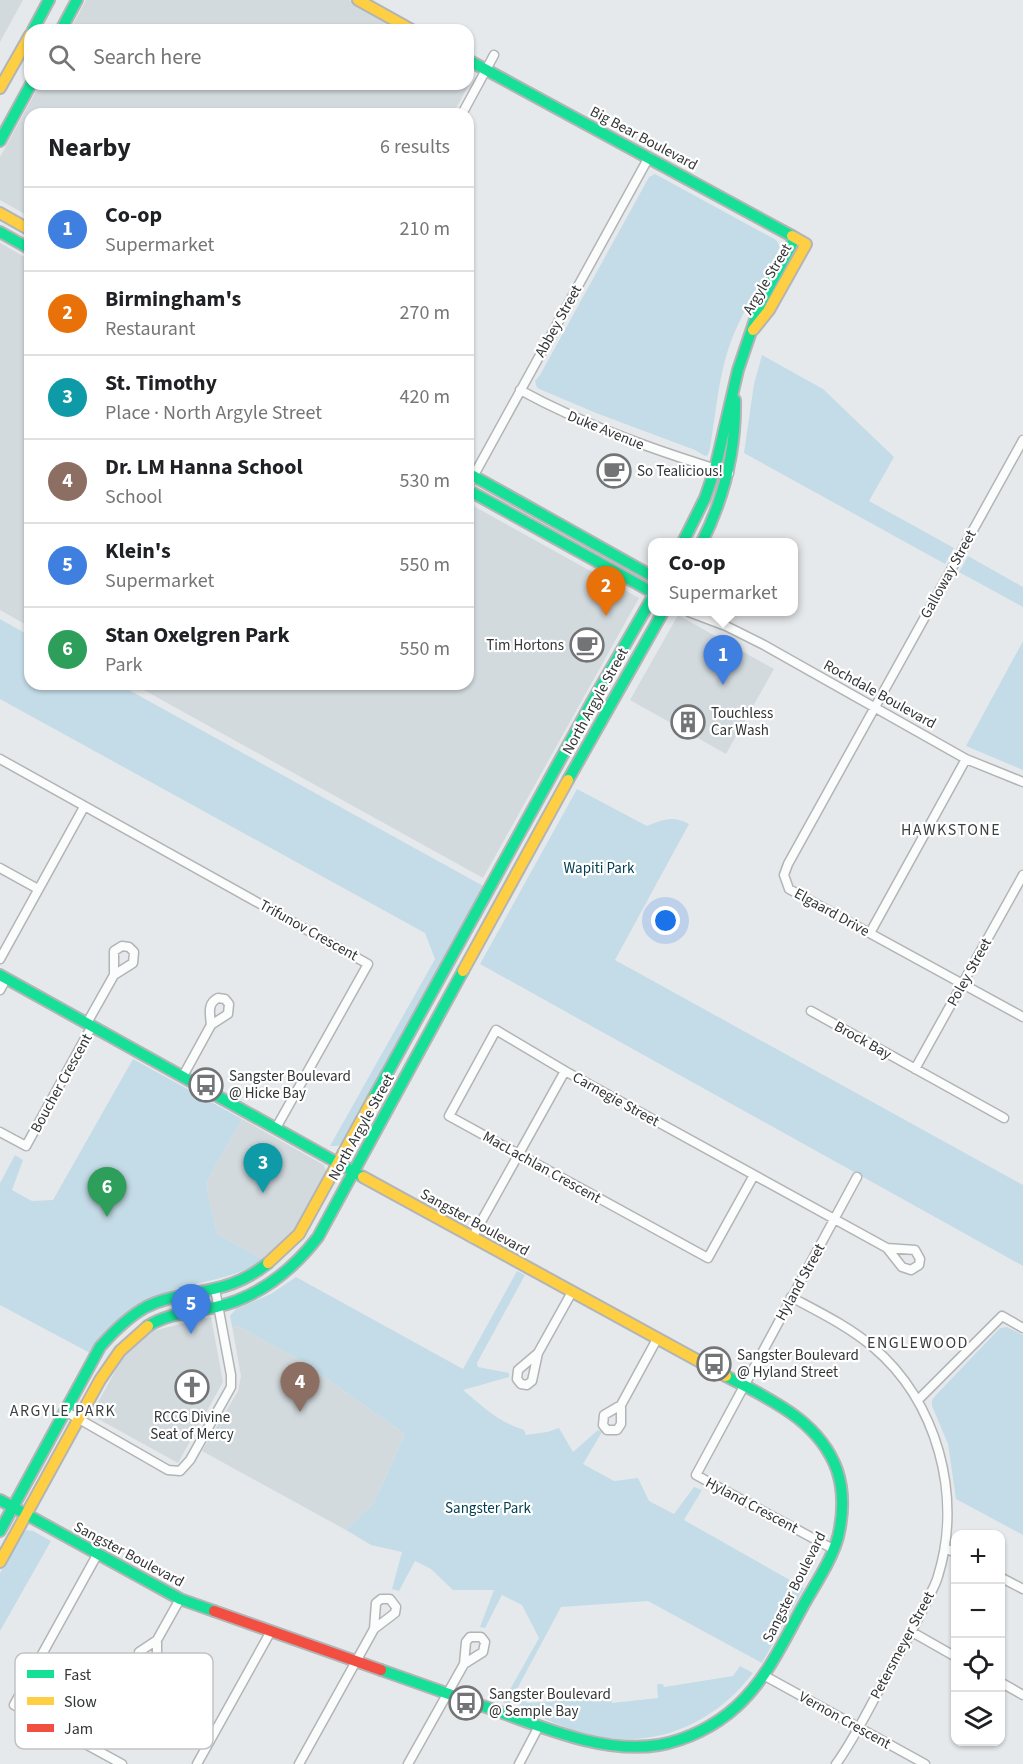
<!DOCTYPE html>
<html lang="en">
<head>
<meta charset="utf-8">
<style>
  body { margin:0; font-family:"Source Sans 3",sans-serif; background:#f2f2f2; color:#202124 }
  .controls { position:absolute; right:18px; bottom:18px; display:grid; overflow:hidden; border-radius:12px; box-shadow:0 2px 4px #0004 }
  .controls button { width:54px; height:54px; display:grid; place-items:center; padding:0; border:0; border-bottom:2px solid #e0e0e0; background:#fff; color:#202124; font:30px sans-serif }
  .you { position:absolute; left:666px; top:921px; width:21px; height:21px; margin:-15px; border:4px solid #fff; border-radius:50%; background:#1a73e8; box-shadow:0 0 0 9px #1a73e833 }
  .badge { display:grid; place-items:center; width:39px; height:39px; border-radius:50%; background:#0b8043; color:#fff; font-size:20px; font-weight:700 }
  .pin { position:absolute; translate:-50% -50px; filter:drop-shadow(0 2px 3px #0008) }
  .pin::after { content:''; position:absolute; top:32px; width:21px; height:18px; background:inherit; clip-path:polygon(0 0,100% 0,50% 100%) }
  .popup { position:absolute; left:648px; top:538px; width:150px; height:78px; box-sizing:border-box; display:grid; place-content:center; border-radius:12px; background:#fff; filter:drop-shadow(0 2px 4px #0005); font-size:20px; white-space:nowrap; color:#757577 }
  .popup b { font-size:22px; color:#202124 }
  .popup::after { content:''; position:absolute; left:50%; top:100%; margin-left:-12px; border:12px solid transparent; border-top-color:#fff }
  .list { margin:0; padding:0; list-style:none }
  h2 { display:flex; justify-content:space-between; align-items:center; height:78px; margin:0; padding:0 24px; font-size:26px }
  h2 small { font-size:20px; font-weight:400; color:#757577 }
  .list li { display:grid; grid-template-columns:39px 1fr auto; gap:18px; align-items:center; box-sizing:border-box; height:84px; padding:0 24px; border-top:2px solid #e0e0e0 }
  .list b { display:block; font-size:22px; white-space:nowrap }
  .list p { margin:0; font-size:20px; white-space:nowrap; color:#757577 }
  .list em { font-size:20px; font-style:normal; color:#757577 }
  .icon { flex:none; width:33px; height:33px; fill:none; stroke:currentColor; stroke-width:2; stroke-linecap:round; stroke-linejoin:round }
  .map { position:relative; flex:none; width:1023px; height:1764px; overflow:hidden }
  .search { position:absolute; background:#fff; box-shadow:0 2px 4px #0004; left:24px; top:24px; width:450px; height:66px; display:flex; align-items:center; gap:15px; box-sizing:border-box; padding:0 21px; border-radius:18px; color:#757577; font-size:22px }
  .panel { position:absolute; background:#fff; box-shadow:0 2px 4px #0004; left:24px; top:108px; width:450px; height:582px; border-radius:18px }
  .map>svg:first-child { display:block }
</style>
</head>
<body>
<div class="map">
<svg width="1023" height="1764" viewBox="0 0 1023 1764">
  <rect width="100%" height="100%" fill="#e6e9eb"/>
  <path fill="#d2dade" d="M0,0H23L0,42Z
    M86,0H349L405,30H70Z
    M468,65L473,73L472,79L453,114H30V217L0,200V157L40,84H468Z
    M0,243L30,260V627L0,610Z
    M468,503L639,598L483,878L133,684H468Z
    M678,615L774,669L726,754L630,700Z
    M242,1119L324,1165L327,1174L299,1226L286,1241L264,1260L217,1234L206,1183Z
    M211,1317L223,1382L178,1463L91,1415L123,1357L152,1331Z
    M232,1326H238L302,1361L405,1434L374,1503L346,1530L202,1451L238,1391L241,1376Z"/>
  <path fill="#c4dce7" d="M655,174L776,240L780,246C768,274 749,299 737,327C719,365 717,408 710,448L708,455L705,456L695,450L596,413L537,388L535,381L540,375L649,177Z
    M762,355L823,389L894,457L869,501L954,548L945,564L744,453L754,384Z
    M968,556L1023,587V607L959,572Z
    M0,619L30,636V684H118L485,887L344,1143L337,1146H330L435,959L425,933L0,699Z
    M1023,641V770L966,746Z
    M577,789L647,826C663,820 673,815 689,824L615,960L1023,1185V1266L480,964Z
    M133,1059L242,1119L206,1183L217,1234L264,1260C245,1272 226,1277 204,1282C149,1295 124,1306 90,1353L0,1305V1183L15,1155L23,1160L12,1190L32,1201L53,1200Z
    M517,1271L525,1275L477,1363L478,1367L509,1373V1377L463,1390C482,1406 500,1423 524,1430L526,1435L547,1432L559,1428L573,1452L598,1430L602,1432L583,1464L614,1481L638,1478L649,1501L674,1514L694,1487L702,1490L684,1520L804,1588L762,1663L648,1601L561,1607L509,1704L503,1702L539,1638L522,1605L502,1595L485,1628L480,1627L494,1590H453L431,1569L415,1561L399,1591L392,1589L402,1552L371,1545L346,1530L374,1503L405,1434L302,1361L238,1326H232L230,1316L236,1309L271,1294L296,1277L463,1369Z
    M1007,1327L1023,1335V1535L956,1499L948,1444L932,1406V1400L936,1395L1000,1328Z
    M26,1530L33,1531L51,1541L0,1631V1573L20,1536Z
    M740,1666L753,1673C713,1725 653,1751 587,1734C564,1728 541,1717 518,1708L523,1699H525L527,1703L611,1698L612,1703L658,1698L657,1684H663L664,1687L733,1676Z"/>
  <g fill="none" stroke-linecap="round" stroke-linejoin="round">
    <defs>
      <path id="street" d="M462,114L494,55
        M520,390C586,426 657,451 729,473
        M1023,440L788,864L784,875L789,889L1023,1017
        M468,486L649,157
        M689,612L726,626L764,645L966,759L1023,782
        M711,612L723,623
        M0,759L368,964L276,1128
        M0,868L38,889
        M870,933L966,759
        M0,959L84,807
        M0,990L6,979
        M811,1011L1004,1118
        M87,1023L114,975V951L122,946L129,947L134,952L133,963L114,975
        M915,1069L1023,875
        M565,1071L496,1030L449,1116L708,1258L754,1175
        M183,1076L211,1025L228,1014L229,1004L225,999L218,998C207,1003 210,1014 211,1025
        M0,1132L26,1146L92,1026
        M472,1238L565,1071L887,1248L902,1267L911,1270L919,1265L920,1259L915,1250L887,1248
        M791,1297C819,1312 848,1326 873,1347C937,1401 963,1496 938,1576C936,1584 931,1592 927,1601C914,1627 901,1652 886,1677C870,1706 855,1738 836,1764
        M538,1353L518,1370L517,1379L521,1384L527,1385L532,1381L538,1353L572,1292
        M918,1400L1002,1316L1023,1328
        M621,1405L604,1415L603,1425L607,1430H617L621,1424V1405L657,1339
        M65,1411L168,1470L180,1471L190,1460L231,1387V1375L215,1289
        M945,1548L956,1553
        M833,1549L696,1475L857,1177
        M97,1555L14,1705L122,1764
        M1000,1577L1023,1589
        M912,1632L956,1657
        M157,1640L139,1652L138,1662L142,1667L149,1668L157,1661V1640L180,1599
        M765,1676L925,1764
        M1000,1682L1023,1695
        M197,1764L271,1631
        M299,1764L374,1629L376,1603L381,1599H390L396,1607L395,1613L374,1629
        M408,1764L464,1664L466,1642L470,1637H481L485,1642L483,1652L464,1664
        M519,1764L539,1726"/>
      <path id="fast" d="M33,30L49,0
        M61,30L77,0
        M468,60L792,236
        M0,141L31,84
        M0,232L30,249
        M468,473L652,576
        M468,490L652,592
        M683,542L705,498L715,469L738,370L761,302L795,238
        M702,542C725,496 736,451 735,400
        M568,780L663,612
        M0,975L363,1177
        M373,1099L592,702L652,598
        M148,1326C169,1313 193,1312 216,1307C259,1297 291,1272 318,1237L463,971
        M0,1500L180,1599L214,1611
        M0,1531L100,1347C113,1332 128,1317 146,1307C167,1296 190,1295 213,1289C233,1285 252,1276 268,1263
        M381,1670C420,1684 458,1697 497,1711C547,1729 605,1754 659,1745C687,1740 715,1726 736,1707C767,1679 783,1642 803,1606C815,1584 831,1562 838,1537C843,1516 844,1491 837,1470C819,1420 769,1399 726,1376"/>
      <path id="slow" d="M358,0L412,30
        M0,88L30,35
        M0,213L30,230
        M753,330L769,310L806,244L792,236
        M463,971L568,780
        M363,1177L726,1376
        M268,1263L299,1234L373,1099
        M0,1562L100,1380L120,1351L148,1326"/>
      <path id="jam" d="M214,1611L381,1670"/>
    </defs>
    <use href="#street" stroke="#b2b4b6" stroke-width="11"/>
    <use href="#fast" stroke="#b2b4b6" stroke-width="14"/>
    <use href="#slow" stroke="#b2b4b6" stroke-width="14"/>
    <use href="#jam" stroke="#b2b4b6" stroke-width="14"/>
    <use href="#street" stroke="#fbfcfc" stroke-width="8"/>
    <use href="#fast" stroke="#16e098" stroke-width="10"/>
    <use href="#slow" stroke="#ffcf43" stroke-width="10"/>
    <use href="#jam" stroke="#f24e42" stroke-width="10"/>
  </g>
  <defs>
    <symbol id="cafe-ring" viewBox="-11 -11 22 22"><circle r="9.5" fill="#fff" stroke="#727475" stroke-width="1.5"/><path d="M-5.5-4.5H6V0H3Q3 3.5 0 3.5H-2.5Q-5.5 3.5-5.5 0ZM3-3.2v2h1.7v-2ZM-6 4.5H4V6H-6Z" fill="#727475"/></symbol>
    <symbol id="building-ring" viewBox="-11 -11 22 22"><circle r="9.5" fill="#fff" stroke="#727475" stroke-width="1.5"/><path d="M-4-6H4V6H1V3H-1V6H-4ZM-2.5-4.3h1.7v1.8h-1.7ZM.8-4.3h1.7v1.8H.8ZM-2.5-1h1.7V.8h-1.7ZM.8-1h1.7V.8H.8Z" fill="#727475"/></symbol>
    <symbol id="bus-ring" viewBox="-11 -11 22 22"><circle r="9.5" fill="#fff" stroke="#727475" stroke-width="1.5"/><path d="M-5-6H5V4H4V6H2V4H-2V6H-4V4H-5ZM-3.5-4V0h7V-4ZM-3.5 1.2v1.5H-2V1.2ZM2 1.2v1.5H3.5V1.2Z" fill="#727475"/></symbol>
    <symbol id="church-ring" viewBox="-11 -11 22 22"><circle r="9.5" fill="#fff" stroke="#727475" stroke-width="1.5"/><path d="M-1.2-6h2.4v3.5h3.3v2.4h-3.3V6h-2.4V-.1h-3.3v-2.4h3.3Z" fill="#727475"/></symbol>
  </defs>
  <g fill-rule="evenodd">
    <use href="#cafe-ring" x="595" y="452" width="38" height="38"/>
    <use href="#cafe-ring" x="568" y="626" width="38" height="38"/>
    <use href="#building-ring" x="669" y="703" width="38" height="38"/>
    <use href="#bus-ring" x="187" y="1066" width="38" height="38"/>
    <use href="#bus-ring" x="695" y="1345" width="38" height="38"/>
    <use href="#church-ring" x="173" y="1368" width="38" height="38"/>
    <use href="#bus-ring" x="447" y="1684" width="38" height="38"/>
  </g>
  <g text-anchor="middle" stroke-width="4.5" stroke-linejoin="round" paint-order="stroke">
    <g font-size="15" fill="#333536" stroke="#fff">
      <text transform="translate(644 138) rotate(28)" y="5">Big Bear Boulevard</text>
      <text transform="translate(767 279) rotate(-59)" y="5">Argyle Street</text>
      <text transform="translate(558 321) rotate(-61)" y="5">Abbey Street</text>
      <text transform="translate(606 430) rotate(22)" y="5">Duke Avenue</text>
      <text transform="translate(948 574) rotate(-61)" y="5">Galloway Street</text>
      <text transform="translate(880 694) rotate(29)" y="5">Rochdale Boulevard</text>
      <text transform="translate(595 701) rotate(-61)" y="5">North Argyle Street</text>
      <text transform="translate(832 912) rotate(29)" y="5">Elgaard Drive</text>
      <text transform="translate(309 930) rotate(29)" y="5">Trifunov Crescent</text>
      <text transform="translate(969 972) rotate(-61)" y="5">Poley Street</text>
      <text transform="translate(863 1040) rotate(29)" y="5">Brock Bay</text>
      <text transform="translate(61 1083) rotate(-61)" y="5">Boucher Crescent</text>
      <text transform="translate(616 1099) rotate(29)" y="5">Carnegie Street</text>
      <text transform="translate(361 1127) rotate(-61)" y="5">North Argyle Street</text>
      <text transform="translate(542 1167) rotate(29)" y="5">MacLachlan Crescent</text>
      <text transform="translate(475 1222) rotate(29)" y="5">Sangster Boulevard</text>
      <text transform="translate(800 1282) rotate(-61)" y="5">Hyland Street</text>
      <text transform="translate(752 1505) rotate(28)" y="5">Hyland Crescent</text>
      <text transform="translate(129 1554) rotate(28)" y="5">Sangster Boulevard</text>
      <text transform="translate(794 1587) rotate(-63)" y="5">Sangster Boulevard</text>
      <text transform="translate(902 1645) rotate(-62)" y="5">Petersmeyer Street</text>
      <text transform="translate(845 1720) rotate(29)" y="5">Vernon Crescent</text>
    </g>
    <g font-size="15" fill="#333536" stroke="#fff" text-anchor="start">
      <text x="637" y="476">So Tealicious!</text>
      <text x="564" y="650" text-anchor="end">Tim Hortons</text>
      <text x="711" y="718">Touchless<tspan x="711" dy="17">Car Wash</tspan></text>
      <text x="229" y="1081">Sangster Boulevard<tspan x="229" dy="17">@ Hicke Bay</tspan></text>
      <text x="737" y="1360">Sangster Boulevard<tspan x="737" dy="17">@ Hyland Street</tspan></text>
      <text x="192" y="1422" text-anchor="middle">RCCG Divine<tspan x="192" dy="17">Seat of Mercy</tspan></text>
      <text x="489" y="1699">Sangster Boulevard<tspan x="489" dy="17">@ Semple Bay</tspan></text>
    </g>
    <g font-size="15" fill="#024054" stroke="#fff">
      <text x="599" y="873">Wapiti Park</text>
      <text x="488" y="1513">Sangster Park</text>
    </g>
    <g font-size="16" letter-spacing="1.5" fill="#3b3f41" stroke="#fff">
      <text x="951" y="835">HAWKSTONE</text>
      <text x="918" y="1348">ENGLEWOOD</text>
      <text x="63" y="1416">ARGYLE PARK</text>
    </g>
  </g>
  <rect x="15" y="1653" width="198" height="96" rx="9" fill="#fff" stroke="#c2c2c3" stroke-width="1.5"/>
  <rect x="27" y="1670" width="27" height="8" fill="#16e098"/>
  <rect x="27" y="1697" width="27" height="8" fill="#ffcf43"/>
  <rect x="27" y="1724" width="27" height="8" fill="#f24e42"/>
  <g font-size="16" fill="#333536">
    <text x="64" y="1680">Fast</text>
    <text x="64" y="1707">Slow</text>
    <text x="64" y="1734">Jam</text>
  </g>
</svg>
<div class="controls">
<button>+</button>
<button>−</button>
<button><svg class="icon" aria-label="locate" viewBox="0 0 24 24"><circle cx="12" cy="12" r="6"/><path d="M12 2v4M12 18v4M2 12h4M18 12h4"/></svg></button>
<button><svg class="icon" aria-label="layers" viewBox="0 0 24 24"><path d="M12 4l9 5-9 5-9-5zM3 14l9 5 9-5"/></svg></button>
</div>
<div class="you"></div>
<div class="pin badge" style="left:723px;top:685px;background:#3f7fe0">1</div>
<div class="popup"><b>Co-op</b>Supermarket</div>
<div class="pin badge" style="left:606px;top:616px;background:#e8710a">2</div>
<div class="pin badge" style="left:263px;top:1193px;background:#0f9aa8">3</div>
<div class="pin badge" style="left:300px;top:1412px;background:#8d6e63">4</div>
<div class="pin badge" style="left:191px;top:1334px;background:#3f7fe0">5</div>
<div class="pin badge" style="left:107px;top:1217px;background:#2e9e5b">6</div>
<div class="search"><svg class="icon" aria-label="search" viewBox="0 0 24 24"><circle cx="10" cy="10" r="6"/><path d="M15 15l6 6"/></svg>Search here</div>
<section class="panel">
<h2>Nearby<small>6 results</small></h2>
<ul class="list">
<li><span class="badge" style="background:#3f7fe0">1</span><div><b>Co-op</b><p>Supermarket</p></div><em>210 m</em></li>
<li><span class="badge" style="background:#e8710a">2</span><div><b>Birmingham's</b><p>Restaurant</p></div><em>270 m</em></li>
<li><span class="badge" style="background:#0f9aa8">3</span><div><b>St. Timothy</b><p>Place · North Argyle Street</p></div><em>420 m</em></li>
<li><span class="badge" style="background:#8d6e63">4</span><div><b>Dr. LM Hanna School</b><p>School</p></div><em>530 m</em></li>
<li><span class="badge" style="background:#3f7fe0">5</span><div><b>Klein's</b><p>Supermarket</p></div><em>550 m</em></li>
<li><span class="badge" style="background:#2e9e5b">6</span><div><b>Stan Oxelgren Park</b><p>Park</p></div><em>550 m</em></li>
</ul>
</section>
</div>
</body>
</html>
